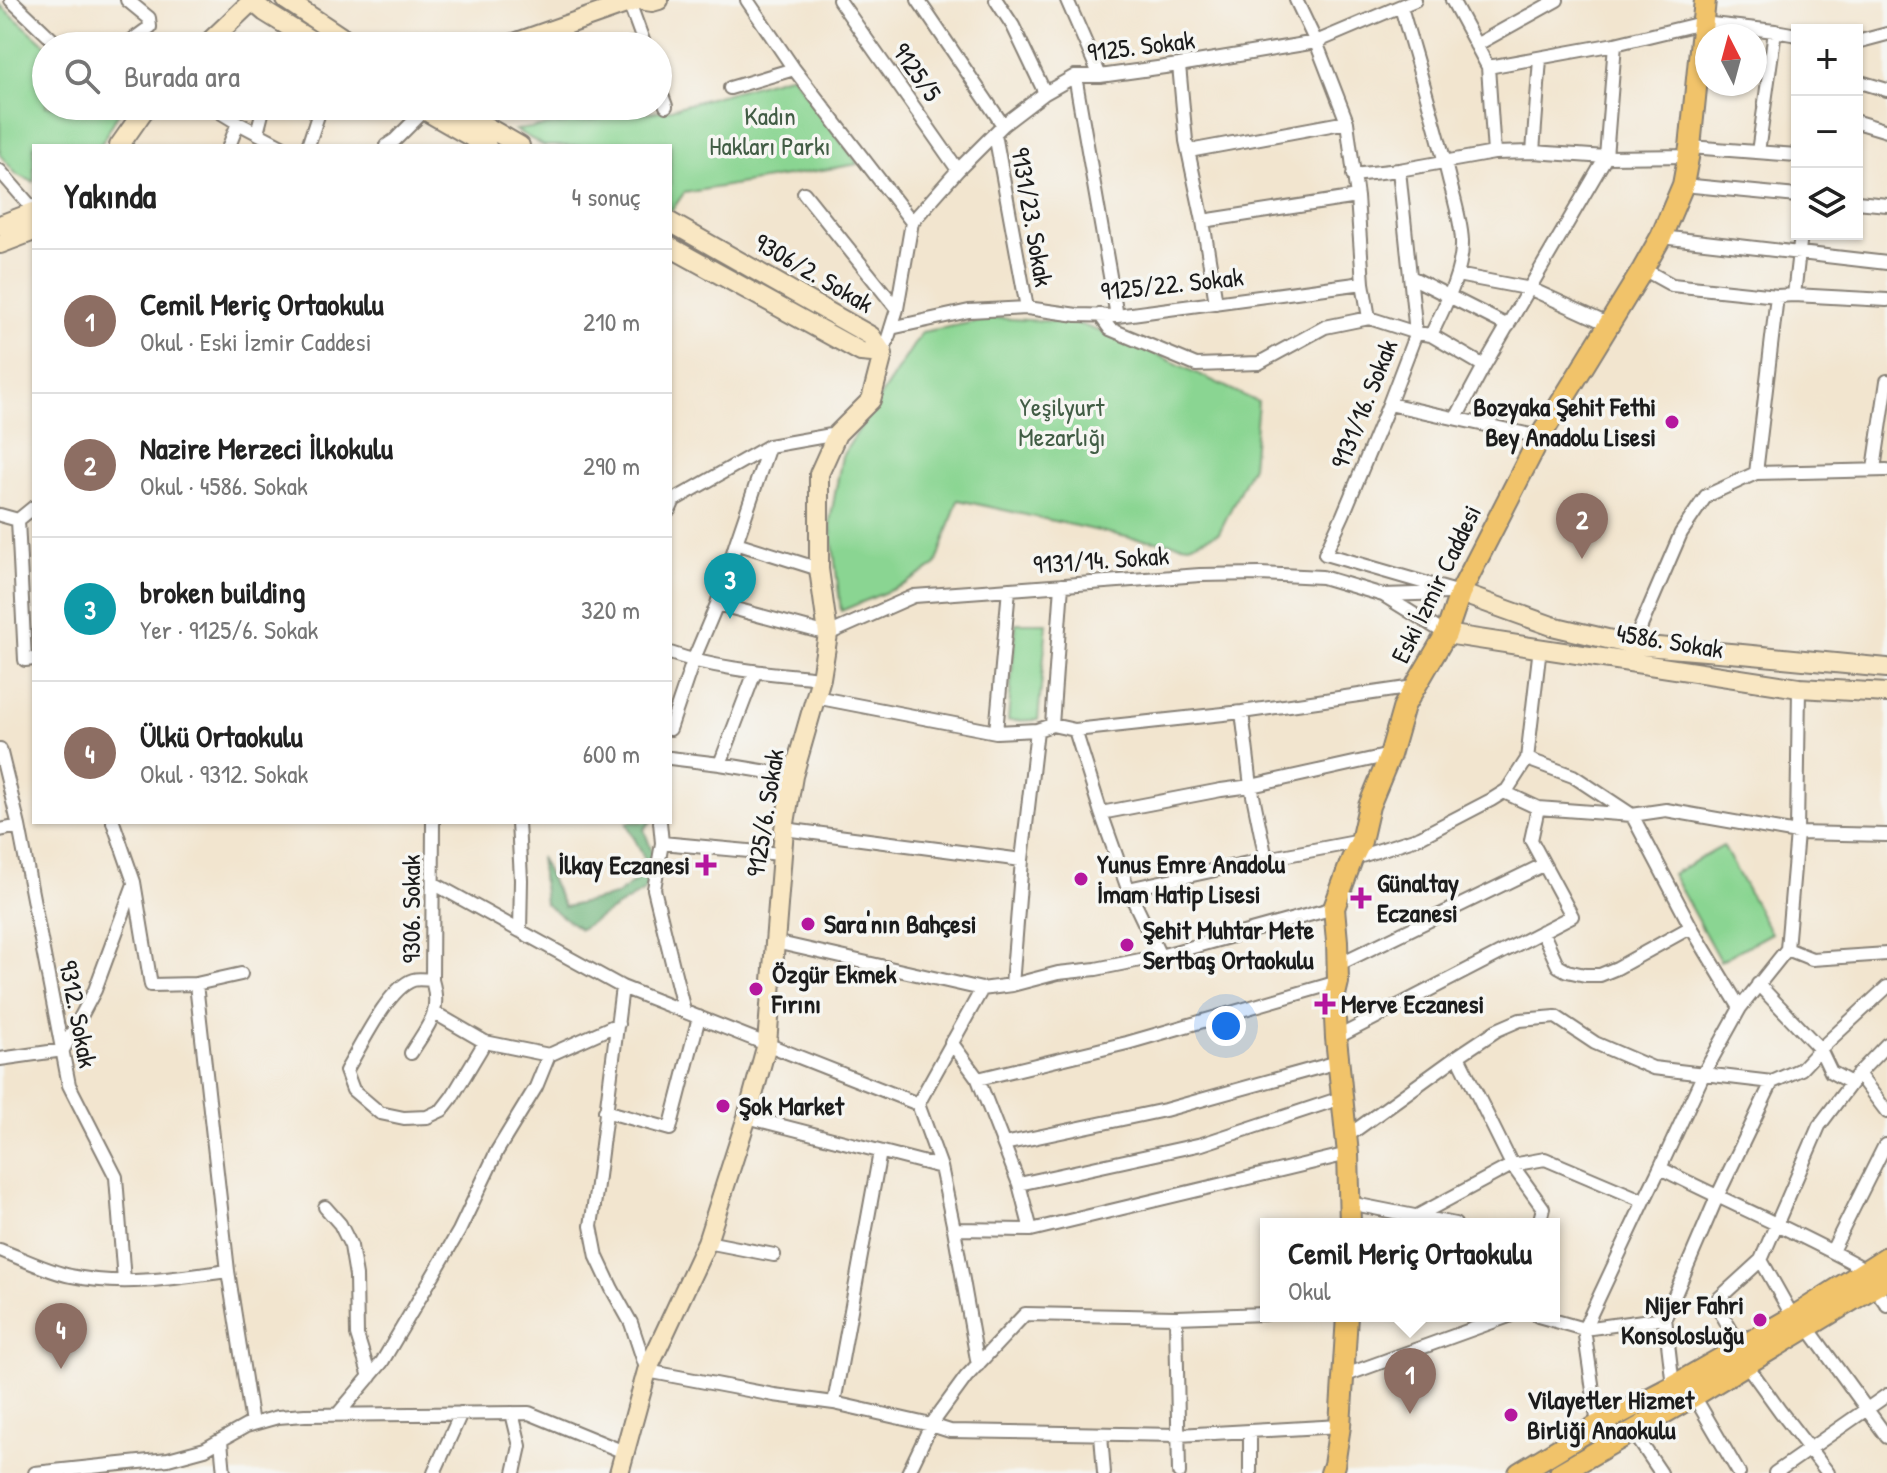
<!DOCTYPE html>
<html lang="tr">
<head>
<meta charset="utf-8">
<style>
  body { margin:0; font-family:"Patrick Hand",sans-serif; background:#f2f2f2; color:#222 }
  .controls { position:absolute; right:24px; top:24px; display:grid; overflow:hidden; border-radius:0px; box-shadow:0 2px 6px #0004 }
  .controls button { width:72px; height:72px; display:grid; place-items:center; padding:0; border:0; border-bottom:2px solid #e0e0e0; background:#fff; color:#222; font:40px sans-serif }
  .compass { position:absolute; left:1695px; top:24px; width:72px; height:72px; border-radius:50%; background:#fff; box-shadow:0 2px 6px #0004; rotate:354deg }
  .you { position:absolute; left:1226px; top:1026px; width:28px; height:28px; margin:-20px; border:6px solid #fff; border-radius:50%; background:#1a73e8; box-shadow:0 0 0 12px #1a73e833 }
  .badge { display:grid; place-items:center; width:52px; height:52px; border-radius:50%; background:#b5179e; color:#fff; font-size:26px; font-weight:700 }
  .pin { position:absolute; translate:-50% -66px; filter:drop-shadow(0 2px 4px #0008) }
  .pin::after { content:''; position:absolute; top:42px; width:28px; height:24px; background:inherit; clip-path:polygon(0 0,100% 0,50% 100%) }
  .popup { position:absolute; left:1260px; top:1218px; width:300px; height:104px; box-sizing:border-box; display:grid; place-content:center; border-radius:0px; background:#fff; filter:drop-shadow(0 2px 6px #0005); font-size:26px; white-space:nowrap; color:#767676 }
  .popup b { font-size:30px; color:#222 }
  .popup::after { content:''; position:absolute; left:50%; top:100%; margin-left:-16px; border:16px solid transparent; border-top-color:#fff }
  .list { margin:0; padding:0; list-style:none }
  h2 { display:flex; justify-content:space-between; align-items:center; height:104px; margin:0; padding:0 32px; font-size:34px }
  h2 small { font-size:26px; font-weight:400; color:#767676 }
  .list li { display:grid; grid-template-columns:52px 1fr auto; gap:24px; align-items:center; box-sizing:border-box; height:144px; padding:0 32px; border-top:2px solid #e0e0e0 }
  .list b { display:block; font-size:30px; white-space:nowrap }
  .list p { margin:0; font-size:26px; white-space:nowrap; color:#767676 }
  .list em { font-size:26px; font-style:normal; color:#767676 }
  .icon { flex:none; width:44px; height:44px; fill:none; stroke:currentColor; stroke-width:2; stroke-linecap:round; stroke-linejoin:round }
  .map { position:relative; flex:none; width:1887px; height:1473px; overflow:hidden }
  .search { position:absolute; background:#fff; box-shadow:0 2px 6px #0004; left:32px; top:32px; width:640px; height:88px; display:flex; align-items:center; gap:20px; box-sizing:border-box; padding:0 28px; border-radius:44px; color:#767676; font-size:30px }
  .panel { position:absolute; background:#fff; box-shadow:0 2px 6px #0004; left:32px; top:144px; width:640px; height:680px; border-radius:0px }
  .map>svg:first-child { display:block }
</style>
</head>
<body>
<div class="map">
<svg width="1887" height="1473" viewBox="0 0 1887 1473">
  <rect width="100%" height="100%" fill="#f6f6f2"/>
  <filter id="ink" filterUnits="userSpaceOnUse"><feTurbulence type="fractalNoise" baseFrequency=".0125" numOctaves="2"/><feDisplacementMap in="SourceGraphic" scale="16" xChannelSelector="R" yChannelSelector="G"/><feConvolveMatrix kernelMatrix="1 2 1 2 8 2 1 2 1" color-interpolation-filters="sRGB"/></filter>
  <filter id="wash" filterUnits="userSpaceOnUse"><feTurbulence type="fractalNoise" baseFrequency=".006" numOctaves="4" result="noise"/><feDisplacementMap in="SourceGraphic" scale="32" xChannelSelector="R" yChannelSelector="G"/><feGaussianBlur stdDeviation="1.8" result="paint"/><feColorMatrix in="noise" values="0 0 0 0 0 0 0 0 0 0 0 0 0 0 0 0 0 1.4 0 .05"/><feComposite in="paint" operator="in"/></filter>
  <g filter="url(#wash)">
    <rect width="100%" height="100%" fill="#f2e5cf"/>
    <path fill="#8ad592" stroke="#537857" stroke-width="2" d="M0,5L47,46L46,106H117L121,109L100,146H34V182L17,175L0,155Z
      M792,75L858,164L684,193L670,213V146H544L515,130L667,110Z
      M995,318L1076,323L1135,344L1258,402L1252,466L1219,533L1189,545L1131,538L958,500L936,565L905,584L841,611L830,521L842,456L922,332Z
      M1016,623H1047L1038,720L1008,721Z
      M1723,846L1771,933L1720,961L1672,874Z"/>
    <path fill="#6fb67c" stroke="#46694c" stroke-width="2" d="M626,822H651L644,829L655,860L644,891L580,929L545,904L540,857L564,907L615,896L650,870Z"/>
  </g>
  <g filter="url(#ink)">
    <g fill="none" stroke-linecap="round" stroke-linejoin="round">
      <defs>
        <path id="minor" d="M11,0L59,46
          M747,0L794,69L912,222
          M839,0L958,170
          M918,0L1003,125
          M996,0L1013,26L1045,93
          M1067,0L1100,76
          M1296,0L1316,42L1347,122L1357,197L1363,283L1369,318
          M1452,0L1488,67L1494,153
          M629,2L645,46
          M1401,7C1417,63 1434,118 1448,175C1453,196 1461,219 1462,241C1463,272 1444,308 1431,335
          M1857,42L1887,34
          M1476,45L1557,0
          M124,46L150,27L149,18L127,0
          M1179,65L1186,141L1203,221L1216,303
          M1488,67L1615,44L1702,23L1775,31L1797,35
          M1075,76L1117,316
          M1857,81L1887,90
          M658,84L666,106
          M730,88L794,69
          M210,106L238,123L282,146
          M1857,122L1887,131
          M257,133L264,106
          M995,134L1027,308
          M229,146L238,123
          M308,146L321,106
          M386,146L395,140L425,110
          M1690,147L1797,155
          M1189,151L1347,122
          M1533,152L1540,59
          M1758,152L1775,31
          M1399,170L1416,333L1389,404L1343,515L1325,554L1460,593
          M0,171L34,210
          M1353,175L1399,170L1494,153L1533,152L1606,157L1689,156
          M1683,185L1797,196
          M804,193L897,309L883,354
          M1857,202L1887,205
          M1203,221L1357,197
          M1661,237L1887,263
          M1643,269L1672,285L1777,296L1794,295L1887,300
          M1457,275L1531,289L1610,325
          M1411,277L1508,326
          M1794,295L1801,234
          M897,309L912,222L958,170L1003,125L1045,93L1075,76H1100L1179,65L1316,42L1415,0
          M1100,315L1110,329L1196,365L1259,363L1325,327L1369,318L1416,333L1431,335L1484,366
          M891,328L969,311L1027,308L1077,315L1117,316L1363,283
          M1389,404L1540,437
          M1456,418L1484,366L1606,157L1615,44
          M1874,469L1887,381
          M1756,473L1777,296
          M670,509L674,500L769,446L837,434
          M0,515L18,520L34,507
          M18,520L25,660L34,659
          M736,543L819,569
          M1383,595L1448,593
          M717,604L828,634L914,596L1200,575L1260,574L1322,577L1383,595L1446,634
          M1633,645L1681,533L1706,496L1756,473L1887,470
          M670,653C718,670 771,673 821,678
          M815,697L996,732L1037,730
          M1242,712L1251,786L1266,859
          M1052,725L1062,585
          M670,729L693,661L717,604L736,543L769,446
          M1075,730L1052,725L1037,730L1022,860L1012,985L982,989L918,1104L941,1167L954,1229L1031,1230L1348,1154
          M996,732L1009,589
          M0,749L19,826L69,1085L116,1177L124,1281
          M670,758L720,764L793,776
          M1527,759L1573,776L1632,815L1691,927L1740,1008
          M720,764L755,672
          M1504,792L1538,808L1632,815L1666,810L1797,833L1887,835
          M1101,813L1221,790L1251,786L1390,755
          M113,822L134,882L151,985L196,984L241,974
          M433,822L432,980C426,980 419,978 413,980C388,988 360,1048 346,1071L353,1090L380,1113L404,1118L427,1117L442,1110L452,1097L485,1042L549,1055
          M518,822L521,880L520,931
          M660,822L662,843L654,889L684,1011
          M784,829L1022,860
          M0,830L19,826
          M662,843L781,854
          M1352,859L1420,837L1491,800L1507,790L1527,759L1540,647
          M433,883L622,987L918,1104
          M1128,889L1266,859L1361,841
          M1542,931L1558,966L1567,971L1585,975H1600L1617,968L1691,927
          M775,942L982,989
          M1787,949L1812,959L1887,954
          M1160,956L1128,889L1101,813L1075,730L1242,712L1414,687
          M1337,965L1543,865
          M196,984L228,1271L252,1424
          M1758,984L1820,1049L1831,1072L1851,1083
          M1012,985L1058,973L1096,969L1160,956L1334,908
          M622,987L596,1192L591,1226L597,1257L612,1289L631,1323L647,1371L774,1395L834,1403L931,1425L950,1431L1178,1435L1340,1426
          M435,1013L485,1042
          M1336,1038L1572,916L1531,840L1538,808
          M951,1042L978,1079L1019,1184L1031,1230
          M411,1053C428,1025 442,1014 432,980
          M0,1059L63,1050L95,990L134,884
          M1858,1074L1887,1044
          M978,1079L1127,1043L1338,982
          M605,1111L670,1129L699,1017
          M747,1117L941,1167
          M1346,1137L1458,1056L1497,1030L1520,1020L1556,1017L1595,1043L1653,1068L1772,1082L1801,1069L1820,1049L1887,987
          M1004,1144L1165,1110L1338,1062
          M1660,1168L1704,1073L1740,1008L1787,949L1797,833L1799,688
          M1019,1184L1202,1144L1341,1098
          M1644,1201L1584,1329L1665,1318
          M1349,1203L1455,1224
          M325,1207L340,1224L351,1246L356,1276L357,1335L370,1377
          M1419,1215L1512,1165L1458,1056
          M1539,1224L1543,1208L1512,1165L1545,1159L1644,1201L1660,1168C1728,1203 1799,1232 1866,1270
          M954,1229L978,1365
          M707,1242L774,1255
          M0,1250C21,1258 49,1272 71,1276C123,1287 177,1278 228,1271
          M1832,1251L1885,1145
          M1761,1260L1793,1317
          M1874,1287L1887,1305
          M1538,1316L1584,1329L1598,1425
          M1176,1317L1179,1473
          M1808,1328L1887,1437
          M1740,1346L1715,1302L1761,1260L1819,1126L1858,1074L1887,1112
          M1746,1364L1780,1411L1828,1473
          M1343,1376L1509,1316
          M1673,1386L1665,1318L1717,1197L1772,1082
          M1694,1396L1739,1473
          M834,1403L880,1152
          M512,1413L520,1446L514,1473
          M338,1414L382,1362L435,1272L459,1231L497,1151L536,1087L549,1055L618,1024
          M1632,1430L1661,1473
          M1101,1435L1104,1473
          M221,1441L224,1473
          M35,1473L168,1459L205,1449L246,1426L278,1417L305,1415L529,1413L624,1452
          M434,1473L461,1413
          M908,1473L931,1425L966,1377L1025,1314L1176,1317L1266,1314
          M1250,1473V1431
          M1775,1473L1887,1395"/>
        <path id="secondary" d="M286,0L355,46
          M639,0L652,2L659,0
          M252,1L265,12L320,46
          M205,46L253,0
          M506,46L637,0
          M417,106L487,146
          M451,106L520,146
          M119,146L147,106
          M670,222L871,336L883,354
          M0,225L34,212
          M0,244L34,231
          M670,247L861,352L883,354
          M1460,593L1552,626L1633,645L1742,654L1887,668
          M1446,634L1799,688L1887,693
          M619,1473L647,1371L707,1242L747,1117L767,1044L784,829L793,776L821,678L828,634L819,569V474L837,434L871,400L883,354"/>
        <path id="primary" d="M1350,1224L1348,1154L1336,1038L1334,999L1338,982L1337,941L1334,908L1352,859L1361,841L1369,806L1390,755L1404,706L1446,634L1460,593L1540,437L1643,269L1661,237L1683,185L1690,147L1705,0
          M1331,1473L1334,1465L1340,1426L1347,1316
          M1519,1473L1598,1425L1673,1386L1793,1317L1887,1257
          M1560,1473L1694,1396L1887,1279"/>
      </defs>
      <use href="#minor" stroke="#878076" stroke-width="16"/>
      <use href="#secondary" stroke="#878076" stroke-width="22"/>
      <use href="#primary" stroke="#878076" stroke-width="24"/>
      <use href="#minor" stroke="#fff" stroke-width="12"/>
      <use href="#secondary" stroke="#f9e7c3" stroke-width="18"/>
      <use href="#primary" stroke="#f1c36a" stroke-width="20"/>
    </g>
  </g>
  <g fill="#b5179e" stroke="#f6f6f2" stroke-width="3">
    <circle cx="1672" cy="422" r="8"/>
    <path d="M702 853h8v8h8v8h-8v8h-8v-8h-8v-8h8z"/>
    <circle cx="1081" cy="879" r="8"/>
    <path d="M1357 886h8v8h8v8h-8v8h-8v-8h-8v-8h8z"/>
    <circle cx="808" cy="924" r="8"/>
    <circle cx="1127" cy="945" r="8"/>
    <circle cx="756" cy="989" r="8"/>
    <path d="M1321 992h8v8h8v8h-8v8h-8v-8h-8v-8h8z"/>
    <circle cx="723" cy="1106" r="8"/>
    <circle cx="1760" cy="1320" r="8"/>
    <circle cx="1511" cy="1415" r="8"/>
  </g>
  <g text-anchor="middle" stroke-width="7" stroke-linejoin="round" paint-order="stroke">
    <g font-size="26" fill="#1c1c1c" stroke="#f6f6f2">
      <text transform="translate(1141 46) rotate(-7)" y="9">9125. Sokak</text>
      <text transform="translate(917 72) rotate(55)" y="9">9125/5</text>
      <text transform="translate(1032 217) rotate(80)" y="9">9131/23. Sokak</text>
      <text transform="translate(814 273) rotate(30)" y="9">9306/2. Sokak</text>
      <text transform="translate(1172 284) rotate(-6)" y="9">9125/22. Sokak</text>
      <text transform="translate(1364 404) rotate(-68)" y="9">9131/16. Sokak</text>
      <text transform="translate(1101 560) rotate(-4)" y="9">9131/14. Sokak</text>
      <text transform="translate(1436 584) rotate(-64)" y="9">Eski İzmir Caddesi</text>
      <text transform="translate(1670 641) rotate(9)" y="9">4586. Sokak</text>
      <text transform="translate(765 813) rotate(-81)" y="9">9125/6. Sokak</text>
      <text transform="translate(411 909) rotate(-90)" y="9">9306. Sokak</text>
      <text transform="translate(78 1014) rotate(79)" y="9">9312. Sokak</text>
    </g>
    <g font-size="26" fill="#425d45" stroke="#f6f6f2">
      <text x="770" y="125">Kadın<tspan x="770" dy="30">Hakları Parkı</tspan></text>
      <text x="1062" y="416">Yeşilyurt<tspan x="1062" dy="30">Mezarlığı</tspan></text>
    </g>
    <g font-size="26" font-weight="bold" fill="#1c1c1c" stroke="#f6f6f2" text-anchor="start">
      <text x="1656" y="416" text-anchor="end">Bozyaka Şehit Fethi<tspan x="1656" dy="30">Bey Anadolu Lisesi</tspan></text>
      <text x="1097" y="873">Yunus Emre Anadolu<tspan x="1097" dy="30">İmam Hatip Lisesi</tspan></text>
      <text x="690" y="874" text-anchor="end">İlkay Eczanesi</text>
      <text x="1377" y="892">Günaltay<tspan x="1377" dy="30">Eczanesi</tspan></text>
      <text x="824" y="933">Sara'nın Bahçesi</text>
      <text x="1143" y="939">Şehit Muhtar Mete<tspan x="1143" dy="30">Sertbaş Ortaokulu</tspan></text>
      <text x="772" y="983">Özgür Ekmek<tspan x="772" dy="30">Fırını</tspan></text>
      <text x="1341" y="1013">Merve Eczanesi</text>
      <text x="739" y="1115">Şok Market</text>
      <text x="1744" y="1314" text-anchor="end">Nijer Fahri<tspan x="1744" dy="30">Konsolosluğu</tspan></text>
      <text x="1527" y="1409">Vilayetler Hizmet<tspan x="1527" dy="30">Birliği Anaokulu</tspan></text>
    </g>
  </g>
</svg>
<div class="controls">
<button>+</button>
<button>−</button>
<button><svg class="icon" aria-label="layers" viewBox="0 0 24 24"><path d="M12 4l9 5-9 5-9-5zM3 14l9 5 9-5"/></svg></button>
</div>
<svg class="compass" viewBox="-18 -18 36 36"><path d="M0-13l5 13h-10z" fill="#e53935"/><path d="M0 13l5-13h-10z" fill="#767676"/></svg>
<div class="you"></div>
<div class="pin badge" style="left:1410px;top:1414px;background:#8d6e63">1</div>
<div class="popup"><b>Cemil Meriç Ortaokulu</b>Okul</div>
<div class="pin badge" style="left:1582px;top:559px;background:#8d6e63">2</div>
<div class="pin badge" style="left:730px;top:619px;background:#0f9aa8">3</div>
<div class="pin badge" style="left:61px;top:1369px;background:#8d6e63">4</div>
<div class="search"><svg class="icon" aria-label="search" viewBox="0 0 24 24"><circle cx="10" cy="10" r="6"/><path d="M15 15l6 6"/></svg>Burada ara</div>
<section class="panel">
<h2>Yakında<small>4 sonuç</small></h2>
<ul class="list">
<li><span class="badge" style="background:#8d6e63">1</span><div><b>Cemil Meriç Ortaokulu</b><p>Okul · Eski İzmir Caddesi</p></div><em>210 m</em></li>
<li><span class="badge" style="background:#8d6e63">2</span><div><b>Nazire Merzeci İlkokulu</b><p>Okul · 4586. Sokak</p></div><em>290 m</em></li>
<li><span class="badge" style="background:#0f9aa8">3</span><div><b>broken building</b><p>Yer · 9125/6. Sokak</p></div><em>320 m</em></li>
<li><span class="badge" style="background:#8d6e63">4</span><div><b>Ülkü Ortaokulu</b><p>Okul · 9312. Sokak</p></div><em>600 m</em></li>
</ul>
</section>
</div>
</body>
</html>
